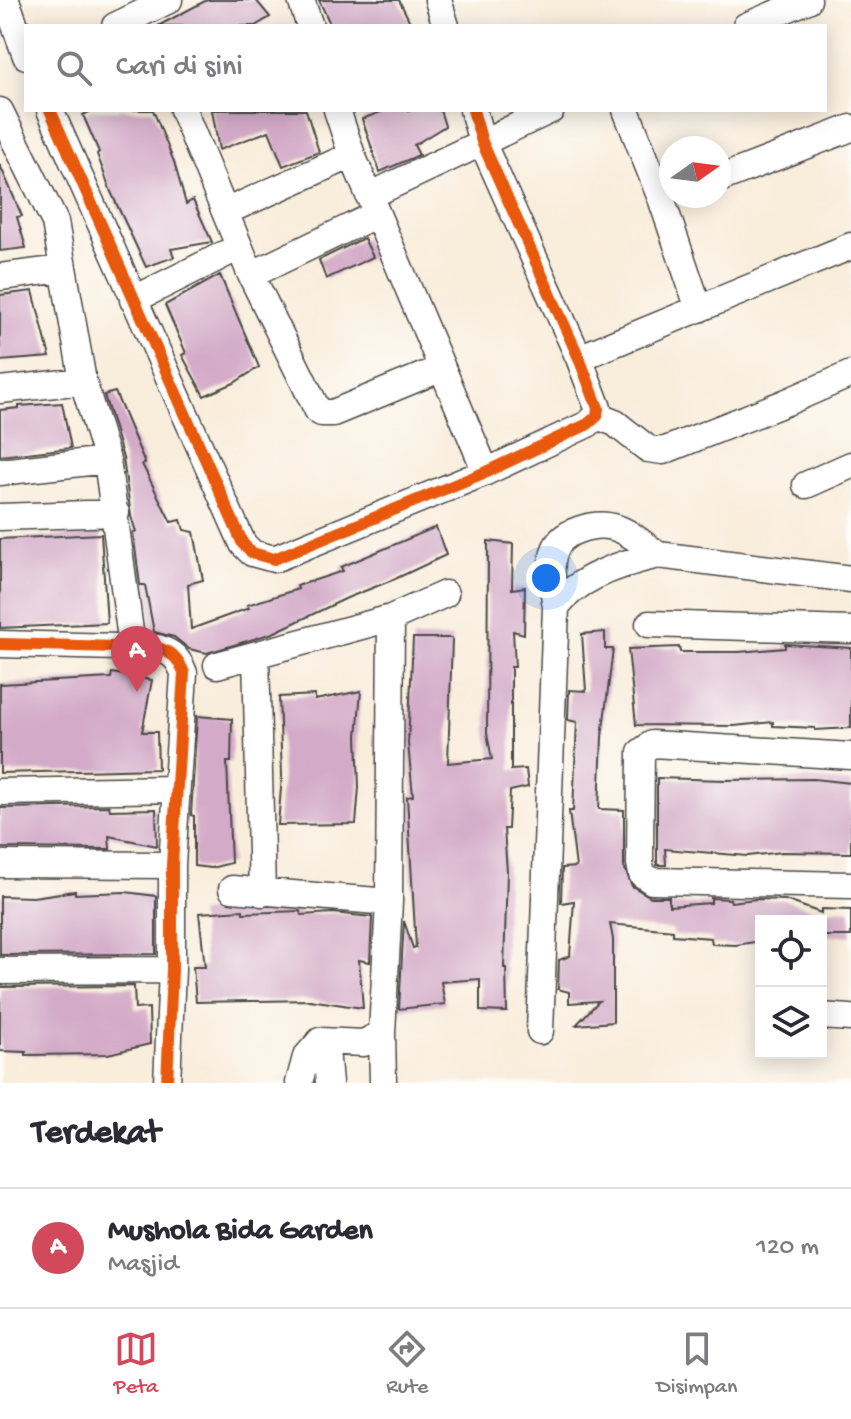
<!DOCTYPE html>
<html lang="id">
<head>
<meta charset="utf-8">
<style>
  body { margin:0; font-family:"Gochi Hand",sans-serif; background:#f7f7f7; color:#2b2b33 }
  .controls { position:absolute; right:24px; bottom:24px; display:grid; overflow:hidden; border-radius:0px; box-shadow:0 4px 20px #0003 }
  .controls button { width:72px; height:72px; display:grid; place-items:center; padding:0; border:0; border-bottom:2px solid #e1e1e2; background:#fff; color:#2b2b33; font:40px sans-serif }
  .compass { position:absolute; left:659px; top:136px; width:72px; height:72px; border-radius:50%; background:#fff; box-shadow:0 4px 20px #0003; rotate:76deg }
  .you { position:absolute; left:546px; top:578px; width:28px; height:28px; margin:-20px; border:6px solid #fff; border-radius:50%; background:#1a73e8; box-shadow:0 0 0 12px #1a73e833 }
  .badge { display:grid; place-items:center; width:52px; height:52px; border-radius:50%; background:#d1495b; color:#fff; font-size:26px; font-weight:700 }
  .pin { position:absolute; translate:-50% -66px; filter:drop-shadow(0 2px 4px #0008) }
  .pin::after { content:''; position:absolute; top:42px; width:28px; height:24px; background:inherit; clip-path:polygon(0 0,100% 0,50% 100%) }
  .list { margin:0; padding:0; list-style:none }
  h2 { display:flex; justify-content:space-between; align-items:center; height:104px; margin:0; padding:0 32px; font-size:34px }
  h2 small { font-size:26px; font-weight:400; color:#7c7c81 }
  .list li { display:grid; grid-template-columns:52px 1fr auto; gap:24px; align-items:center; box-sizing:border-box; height:120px; padding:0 32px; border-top:2px solid #e1e1e2 }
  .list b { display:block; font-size:30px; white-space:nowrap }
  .list p { margin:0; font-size:26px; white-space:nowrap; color:#7c7c81 }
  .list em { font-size:26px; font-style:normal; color:#7c7c81 }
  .icon { flex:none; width:44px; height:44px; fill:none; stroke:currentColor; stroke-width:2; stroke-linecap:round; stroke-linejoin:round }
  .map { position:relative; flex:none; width:851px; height:1083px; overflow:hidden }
  .search { position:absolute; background:#fff; box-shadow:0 4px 20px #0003; left:24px; right:24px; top:24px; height:88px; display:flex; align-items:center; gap:20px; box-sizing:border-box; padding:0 28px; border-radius:0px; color:#7c7c81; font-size:30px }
  .sheet { height:224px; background:#fff }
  nav { display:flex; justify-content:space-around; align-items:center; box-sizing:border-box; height:112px; border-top:2px solid #e1e1e2; background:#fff; font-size:22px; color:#7c7c81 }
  nav a { display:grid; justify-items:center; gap:4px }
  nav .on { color:#d1495b }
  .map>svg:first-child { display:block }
</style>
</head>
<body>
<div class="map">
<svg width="851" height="1083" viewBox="0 0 851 1083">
  <rect width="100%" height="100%" fill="#fdfcf7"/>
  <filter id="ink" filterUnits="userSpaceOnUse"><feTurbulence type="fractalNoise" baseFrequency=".0125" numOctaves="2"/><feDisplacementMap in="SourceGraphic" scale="16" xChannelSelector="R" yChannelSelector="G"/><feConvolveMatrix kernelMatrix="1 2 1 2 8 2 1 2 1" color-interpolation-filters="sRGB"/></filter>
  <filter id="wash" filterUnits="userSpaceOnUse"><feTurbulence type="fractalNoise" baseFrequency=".006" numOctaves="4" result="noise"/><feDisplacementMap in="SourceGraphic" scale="32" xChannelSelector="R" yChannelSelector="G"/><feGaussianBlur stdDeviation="1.8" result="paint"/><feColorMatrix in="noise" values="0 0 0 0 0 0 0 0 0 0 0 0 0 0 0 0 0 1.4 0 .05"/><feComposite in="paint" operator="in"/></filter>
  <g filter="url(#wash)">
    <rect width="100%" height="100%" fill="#f9eddc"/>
    <g id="blocks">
      <path fill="#d3aac8" d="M207,0H256L270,17L255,26H158Z
        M319,0H399L412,26H331Z
        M93,110H153L174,162L186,204L193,200L212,242L171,249L174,257L146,267L111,192L97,154L99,152L83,115Z
        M212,110H306L319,152L283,166L269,131L219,150Z
        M386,110H440L445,126L414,145L419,155L380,172L362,119Z
        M0,165L22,216L17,217L26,248L0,251Z
        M364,238L373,257L326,279L319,260Z
        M220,275L259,367L234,383L204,396L182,355L186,353L165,305Z
        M33,291L50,357L0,361V295Z
        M115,392L145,463L142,464L171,522L181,520L184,530L194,532L203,580L188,584L191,629L249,608L247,605L298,589L297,586L343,571L341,567L436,527L446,555L395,579L347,598L273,633L207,653L189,649L174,637L154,632L145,585H140L133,532H136L131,516L123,458L104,395Z
        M62,403L71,448L0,456V410L19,408V406Z
        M101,534L107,623L0,628V539Z
        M488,541L513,544L512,589L525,587L524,634L513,631L515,667H511V770L526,769L528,787L510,791L508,829H504L507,872L504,968H506L507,1012L480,1011V979L441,982L445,1004L399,1009L404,921L413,948L416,947L407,797L413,796L408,743L413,638H452L448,763L492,759L487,733Z
        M605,632V649H613L602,737L599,809L624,810V867L632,886L651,897H669V906L711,903V898L730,899L731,902L756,899L785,900L821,913V909L851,910V936H821V921H761V941L736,945L712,944L711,938L673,935V930L610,924L613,939V1022L576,1025L599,1001L569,1003V992L558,989L559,960L570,956L574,901L561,903L562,868L576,867L569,811H573L577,722L568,720L569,690L586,691L582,634Z
        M785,644L851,648V728L815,730V728L773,726V722L734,726L636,725L628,649L679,647L680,652H739L785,648Z
        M112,673L152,680L142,732H157L158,769L0,773V684L111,678Z
        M361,691L357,736L359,787L356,824L278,825L282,776L279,697L315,695V700Z
        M197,716L232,719L231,762H227L231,863L211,868L194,866V816L191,815Z
        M657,778L725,780L814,779L851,783V853L782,852L748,856L665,849L666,865H657Z
        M109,806L110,810L156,809L157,846L109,836L110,849L0,848V808Z
        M75,891V894L125,892L156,896V954L0,955V896L33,897Z
        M243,910V913L300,911L301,915L333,913L372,917L370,962L359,960L363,1008L310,1000L196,1002L193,967H205L199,913Z
        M134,986L135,1009L149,1008L150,1044L108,1054L26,1055V1052L0,1051V987Z"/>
    </g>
  </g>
  <g filter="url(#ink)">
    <use href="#blocks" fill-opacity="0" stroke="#4a4846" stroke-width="2"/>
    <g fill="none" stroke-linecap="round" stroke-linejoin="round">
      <defs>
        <path id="minor" d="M6,0L26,56
          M301,0L310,26
          M438,0L446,26
          M115,26L169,0
          M746,26L808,0
          M50,110L243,544L252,553L274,559L486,472L588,424L597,416L598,408L579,358L482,142L473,110
          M183,110L251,275L318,411L321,413H333L442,368
          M337,110L352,155L486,472
          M626,110L662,201L699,309
          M0,111L55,222L83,381L107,460L132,646
          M719,179L851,128
          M369,196L551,110
          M225,212L352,155
          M251,275L377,214
          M0,277L62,269
          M133,300L239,247
          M579,358L851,246
          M0,390L83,381
          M597,416L615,423L648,449L663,451L787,402L851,374
          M0,472L107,460
          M806,485L851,465
          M0,517L116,513
          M556,607C577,577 623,563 658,555L851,579
          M649,624L851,630
          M0,644L158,648C173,653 178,658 184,673L172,865V970L167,1083
          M256,655L262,893
          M217,665L391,618L445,594
          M851,756L652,744L641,752L640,864L642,874L652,881L851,885
          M0,792L176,789
          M0,864L172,865
          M232,889L389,902
          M0,971L172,970
          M821,1016L851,1018
          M540,1031L556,607C554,591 549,572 553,556C556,542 566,534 578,530C614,517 630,534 658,555
          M320,1041L326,1049L329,1083
          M299,1083L306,1057L320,1041L364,1043L382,1033
          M383,1083L382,1033L389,902L391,618"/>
      </defs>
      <use href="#minor" stroke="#4a4846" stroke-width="29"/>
      <use href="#minor" stroke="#fff" stroke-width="26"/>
      <defs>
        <path id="cycleway" d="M50,110L243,544L252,553L274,559L486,472L588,424L597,416L598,408L579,358L482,142L473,110
          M0,644L158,648C173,653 178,658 184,673L172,865V970L167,1083"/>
      </defs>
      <use href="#cycleway" stroke="#fdfcf7" stroke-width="17"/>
      <use href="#cycleway" stroke="#e8590c" stroke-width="12"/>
    </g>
  </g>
</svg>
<div class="controls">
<button><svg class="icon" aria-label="locate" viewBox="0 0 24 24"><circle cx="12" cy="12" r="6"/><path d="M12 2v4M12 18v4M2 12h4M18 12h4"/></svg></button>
<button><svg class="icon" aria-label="layers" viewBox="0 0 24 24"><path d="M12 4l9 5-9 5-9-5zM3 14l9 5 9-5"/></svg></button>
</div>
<svg class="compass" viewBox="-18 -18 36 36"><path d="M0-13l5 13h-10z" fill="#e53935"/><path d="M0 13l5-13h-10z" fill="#7c7c81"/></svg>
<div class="you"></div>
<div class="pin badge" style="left:137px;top:692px">A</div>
<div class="search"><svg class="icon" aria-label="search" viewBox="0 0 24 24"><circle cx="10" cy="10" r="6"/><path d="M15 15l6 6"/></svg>Cari di sini</div>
</div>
<section class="sheet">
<h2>Terdekat<small></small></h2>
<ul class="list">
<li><span class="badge">A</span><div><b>Mushola Bida Garden</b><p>Masjid</p></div><em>120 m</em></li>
</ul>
</section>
<nav>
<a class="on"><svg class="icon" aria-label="map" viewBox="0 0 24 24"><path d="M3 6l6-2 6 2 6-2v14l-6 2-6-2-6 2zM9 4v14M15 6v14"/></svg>Peta</a>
<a><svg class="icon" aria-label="directions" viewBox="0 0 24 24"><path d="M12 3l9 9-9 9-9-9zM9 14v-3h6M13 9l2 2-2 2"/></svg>Rute</a>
<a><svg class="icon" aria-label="saved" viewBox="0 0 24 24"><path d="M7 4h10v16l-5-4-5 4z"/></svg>Disimpan</a>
</nav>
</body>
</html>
